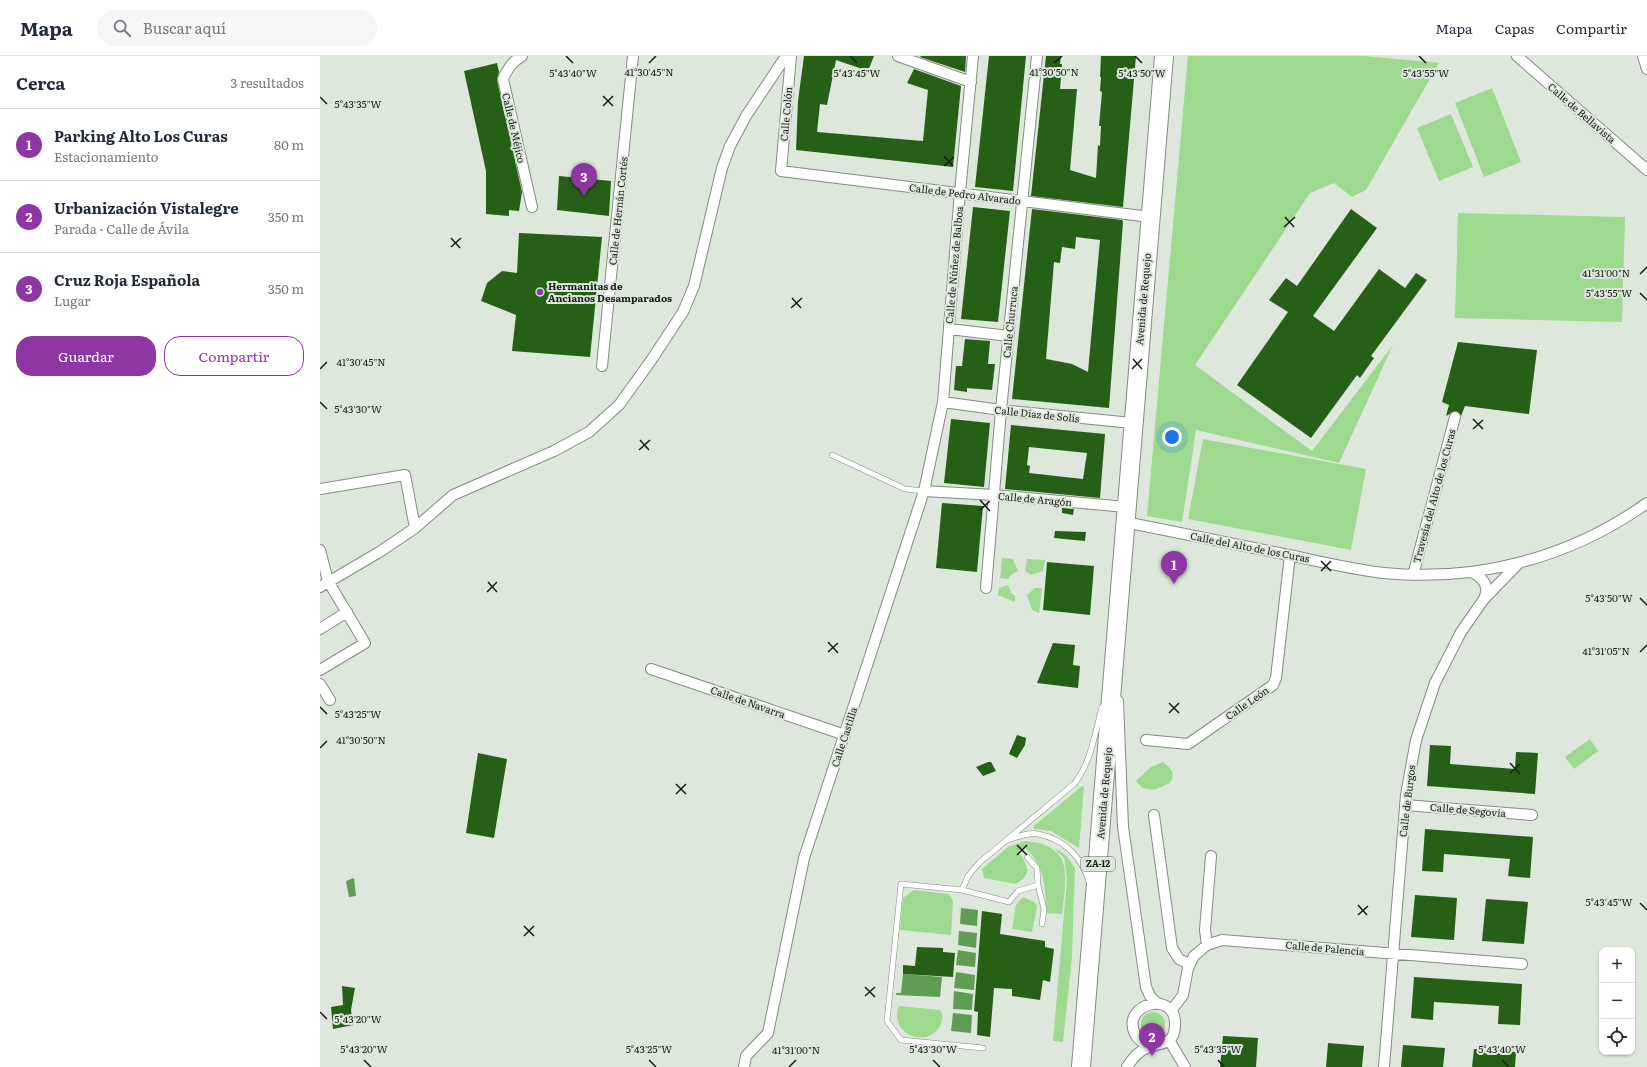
<!DOCTYPE html>
<html lang="es">
<head>
<meta charset="utf-8">
<style>
  body { margin:0; font-family:Literata,serif; background:#f6f6f7; color:#1f2937 }
  .controls { position:absolute; right:12px; bottom:12px; display:grid; overflow:hidden; border-radius:8px; box-shadow:0 1px 3px #0004 }
  .controls button { width:36px; height:36px; display:grid; place-items:center; padding:0; border:0; border-bottom:1px solid #e0e1e3; background:#fff; color:#1f2937; font:20px sans-serif }
  .you { position:absolute; left:852px; top:381px; width:14px; height:14px; margin:-10px; border:3px solid #fff; border-radius:50%; background:#1a73e8; box-shadow:0 0 0 6px #1a73e833 }
  .badge { display:grid; place-items:center; width:26px; height:26px; border-radius:50%; background:#8e36a2; color:#fff; font-size:13px; font-weight:700 }
  .pin { position:absolute; translate:-50% -33px; filter:drop-shadow(0 1px 2px #0008) }
  .pin::after { content:''; position:absolute; top:21px; width:14px; height:12px; background:inherit; clip-path:polygon(0 0,100% 0,50% 100%) }
  .list { margin:0; padding:0; list-style:none }
  h2 { display:flex; justify-content:space-between; align-items:center; height:52px; margin:0; padding:0 16px; font-size:17px }
  h2 small { font-size:13px; font-weight:400; color:#747a83 }
  .list li { display:grid; grid-template-columns:26px 1fr auto; gap:12px; align-items:center; box-sizing:border-box; height:72px; padding:0 16px; border-top:1px solid #e0e1e3 }
  .list b { display:block; font-size:15px; white-space:nowrap }
  .list p { margin:0; font-size:13px; white-space:nowrap; color:#747a83 }
  .list em { font-size:13px; font-style:normal; color:#747a83 }
  .actions { display:flex; gap:8px; padding:12px 16px }
  .actions a { flex:1; padding:9px 0; border:1px solid #8e36a2; border-radius:16px; text-align:center; font-size:14px; color:#8e36a2 }
  .actions .main { background:#8e36a2; color:#fff }
  .icon { flex:none; width:22px; height:22px; fill:none; stroke:currentColor; stroke-width:2; stroke-linecap:round; stroke-linejoin:round }
  .map { position:relative; flex:none; width:1327px; height:1011px; overflow:hidden }
  header { display:flex; align-items:center; gap:24px; box-sizing:border-box; height:56px; padding:0 20px; background:#fff; border-bottom:1px solid #e0e1e3 }
  header strong { font-size:19px }
  nav { display:flex; gap:22px; margin-inline-start:auto; font-size:14px }
  .search { width:280px; height:36px; background:#f6f6f7; display:flex; align-items:center; gap:10px; box-sizing:border-box; padding:0 14px; border-radius:22px; color:#747a83; font-size:15px }
  main { display:flex }
  aside { flex:1; background:#fff }
  .map>svg:first-child { display:block }
</style>
</head>
<body>
<header>
<strong>Mapa</strong>
<div class="search"><svg class="icon" aria-label="search" viewBox="0 0 24 24"><circle cx="10" cy="10" r="6"/><path d="M15 15l6 6"/></svg>Buscar aquí</div>
<nav><a>Mapa</a><a>Capas</a><a>Compartir</a></nav>
</header>
<main>
<aside>
<h2>Cerca<small>3 resultados</small></h2>
<ul class="list">
<li><span class="badge">1</span><div><b>Parking Alto Los Curas</b><p>Estacionamiento</p></div><em>80 m</em></li>
<li><span class="badge">2</span><div><b>Urbanización Vistalegre</b><p>Parada · Calle de Ávila</p></div><em>350 m</em></li>
<li><span class="badge">3</span><div><b>Cruz Roja Española</b><p>Lugar</p></div><em>350 m</em></li>
</ul>
<div class="actions"><a class="main">Guardar</a><a>Compartir</a></div>
</aside>
<div class="map">
<svg width="1327" height="1011" viewBox="0 0 1327 1011">
  <rect width="100%" height="100%" fill="#dee7dc"/>
  <path fill="#9dda90" d="M868,0H1045L1119,7L1046,134L1032,141L1014,127L990,137L875,309L992,395L1073,289L1019,407L876,374L862,466L827,460Z
    M1172,32L1201,106L1164,121L1135,47Z
    M1131,58L1153,111L1119,125L1097,72Z
    M1138,157L1305,161L1302,266L1135,262Z
    M883,383L1046,413L1031,494L868,463Z
    M682,502L693,503L698,515L692,518L688,523L680,522Z
    M707,503L725,504L723,515L711,519L705,515Z
    M688,529L691,537L695,540V546L678,539L679,532Z
    M715,532H722L719,557L712,554L707,539Z
    M1270,683L1278,695L1254,713L1245,701Z
    M843,706C851,713 856,716 850,727L834,734L822,732L816,725L831,711Z
    M762,730H764L759,792L731,775L714,773V770Z
    M705,785C755,789 746,821 742,858L727,857C725,832 725,806 703,791L699,796L704,804L708,815L703,823L696,828L664,822L662,813L688,791Z
    M734,792L746,799L755,812L752,901L743,986L733,985L747,823L744,802Z
    M594,834L629,838L633,845L631,879L580,874L583,842Z
    M703,841L714,846L717,850L712,876L692,873L696,849Z
    M579,950L620,954C623,958 623,963 621,968C614,986 587,986 579,968C576,962 577,956 579,950Z
    M821 968a12 12 0 1 1 24 0a12 12 0 1 1-24 0Z"/>
  <path fill="#609c53" d="M34,822L36,840L29,841L26,825Z
    M641,852L658,854L657,870L640,868Z
    M639,875L657,877L656,892L638,889Z
    M638,894L656,897L655,911L636,909Z
    M636,916L655,919L654,934L634,932Z
    M583,918L622,921L620,941L576,939V937H581Z
    M634,935L653,938L652,954L633,953Z
    M633,957L652,959L651,977L631,975Z"/>
  <path fill="#256016" fill-rule="evenodd" d="M484,0H554L548,15L516,4L507,49L500,48L497,76L603,85L608,34L587,27L594,13L641,30L633,111L476,94L478,45Z
    M601,0H646L645,16L600,1Z
    M669,0H706L693,135L655,131Z
    M726,0H741L740,8H742L740,33H757L750,114L776,122L778,89L780,90L781,70H779L782,36L780,35L781,21H780L781,0H816L803,151L711,140Z
    M177,7L179,16L177,24L202,136L199,155L189,154V160L166,158V115L144,15Z
    M239,120L291,125L289,160L237,154Z
    M653,151L690,155L678,266L641,263Z
    M712,153L802,164L803,166L789,352L692,343ZM756,181L780,184L768,316L752,308L726,303L734,206L740,207L742,191L755,193Z
    M1031,153L1057,172L993,260L1014,275L1059,213L1085,232L1096,217L1107,224L1051,300L1054,302L1040,322L1037,319L991,382L917,329L968,256L949,244L966,222L977,230Z
    M199,177L282,181L270,301L192,295L196,259L161,245L167,227L182,215L197,217Z
    M645,283L670,285L668,308H675L672,334L647,332V336L634,334L636,310H642Z
    M1138,286L1217,294L1209,358L1145,350L1141,360L1136,355L1126,360L1129,349L1122,346Z
    M631,363L670,367L664,431L624,427Z
    M691,369L785,378L780,442L685,433ZM709,391L767,397L763,423L709,417L710,410L707,409Z
    M622,447L663,450L657,516L616,512Z
    M742,452L754,453L753,459L742,457Z
    M735,475L766,476L765,485L734,482Z
    M727,506L774,510L770,559L723,554Z
    M733,587L755,589L753,609L760,610L758,632L717,627Z
    M697,679L706,682L705,689L697,702L689,698Z
    M1110,689L1131,690L1130,708L1195,713L1196,696L1218,697L1215,738L1107,730Z
    M158,697L187,703L174,782L146,777Z
    M668,706H671L676,715L663,720L656,711Z
    M1105,773L1213,781L1210,822L1188,820L1190,803L1124,798L1123,816L1102,815Z
    M1095,839L1137,842L1134,884L1091,881Z
    M1166,843L1208,846L1204,888L1162,885Z
    M662,855L682,858L680,878L725,885V891L734,893L730,926L723,924L720,944L692,940V933L674,932L670,981L657,979L658,956L654,955Z
    M597,891L623,892V896L635,897L633,921L583,918V909L595,910Z
    M1094,921L1202,928L1200,969L1178,968L1179,950L1114,946L1113,964L1091,962Z
    M22,930L35,932L31,954L33,969L13,973L11,951L23,949Z
    M903,980L938,982L936,1011H900Z
    M1008,987L1044,990L1042,1011H1006Z
    M1083,989L1125,992L1123,1011H1081Z
    M1154,993L1196,996L1195,1011H1152Z"/>
  <g fill="none" stroke-linecap="round" stroke-linejoin="round">
    <defs>
      <path id="lane" d="M512,399L585,433L604,435
        M688,784C697,781 708,776 718,778C744,783 762,801 769,826
        M707,801L717,812L718,829
        M642,834L689,846L698,835L718,829L724,853L722,868
        M663,992L581,984L567,965L581,828L642,834L648,820L659,807L754,728C771,707 775,677 782,651"/>
      <path id="street" d="M202,0C192,6 188,12 183,23L212,151
        M471,0L461,115L830,161
        M578,0L651,26
        M1197,0L1327,114
        M1323,0L1327,13
        M629,273L689,280
        M282,310L313,0
        M623,346L681,354L812,367
        M0,433L85,419L95,472
        M604,435L674,439L806,451
        M805,466C856,476 908,487 959,497C994,504 1029,513 1064,517C1158,526 1250,502 1327,447
        M0,494L8,525L45,587L0,614
        M1152,516C1163,522 1170,530 1164,543
        M1093,519L1135,361
        M0,531L61,495L95,472L133,439L234,395L269,376L299,349L330,306L363,256L374,230L402,112L410,90L426,60L466,0
        M666,532L681,354L717,0
        M0,573L27,556
        M331,613L525,679
        M0,628L10,644
        M798,645L803,771L826,931L830,940L837,947
        M826,684L868,688L953,629L956,622L970,499
        M1085,749L1212,759
        M834,759L852,892L859,903L869,908
        M887,889L885,874L891,800
        M851,955L863,939L868,912L874,900L887,889L902,884L1202,908
        M849,984L865,1011
        M424,1011L426,1000L448,977L484,802L604,435L623,346L640,136L653,0
        M807,1011C812,1003 818,995 827,992C839,986 854,991 855,970C858,933 800,947 815,978C818,985 825,988 832,990
        M1064,1011L1086,739L1096,684L1115,627L1141,576L1164,543L1198,508"/>
      <path id="highway" d="M761,1011C789,674 815,337 844,0"/>
    </defs>
    <use href="#lane" stroke="#838b82" stroke-width="6"/>
    <use href="#street" stroke="#838b82" stroke-width="12"/>
    <use href="#highway" stroke="#838b82" stroke-width="20"/>
    <use href="#lane" stroke="#fff" stroke-width="5"/>
    <use href="#street" stroke="#fff" stroke-width="10"/>
    <use href="#highway" stroke="#fff" stroke-width="18"/>
  </g>
  <path fill="none" stroke="#181c18" stroke-width="1.5" d="M246,0L253,7M530,0L537,7M815,0L822,7M1099,0L1106,7M329,7L336,0M734,7L742,0M283,40L293,50M0,41L7,48M283,50L293,40M624,100L633,110M624,110L634,101M965,161L974,171M964,171L975,161M131,182L140,192M131,191L141,182M1320,218L1327,211M1320,237L1327,244M472,242L481,252M471,252L482,242M813,303L822,313M0,313L7,306M812,313L822,303M0,346L7,353M1153,363L1163,373M1153,373L1163,364M320,384L329,394M319,394L330,384M660,444L670,455M660,454L670,445M1001,505L1011,515M1001,515L1011,505M168,526L177,536M167,536L177,526M1320,542L1327,549M508,586L518,597M508,596L518,587M1320,596L1327,589M849,647L859,657M0,651L7,658M849,657L859,647M0,692L7,685M1190,707L1200,718M1190,717L1200,708M356,728L366,738M356,738L366,728M697,789L707,799M697,799L707,789M1320,847L1327,854M1038,849L1047,859M1038,859L1048,850M204,870L214,880M204,880L214,870M545,931L555,941M545,940L555,931M0,956L7,963M44,1004L51,1011M329,1004L336,1011M613,1004L620,1011M898,1004L904,1011M1182,1004L1189,1011M469,1011L476,1004"/>
  <circle fill="#8e36a2" stroke="#dee7dc" stroke-width="1.5" cx="220" cy="236" r="4"/>
  <g text-anchor="middle" stroke-width="4" stroke-linejoin="round" paint-order="stroke">
    <rect fill="#dee7dc" stroke="#535953" stroke-width="1" x="761" y="801" width="34" height="14" rx="3"/>
    <g font-size="9" font-weight="bold" fill="#181c18">
      <text x="778" y="811">ZA-12</text>
    </g>
    <g font-size="10" fill="#181c18" stroke="#dee7dc">
      <text transform="translate(1262 57) rotate(41)" y="4">Calle de Bellavista</text>
      <text transform="translate(466 58) rotate(-85)" y="4">Calle Colón</text>
      <text transform="translate(194 72) rotate(77)" y="4">Calle de Méjico</text>
      <text transform="translate(645 138) rotate(7)" y="4">Calle de Pedro Alvarado</text>
      <text transform="translate(298 155) rotate(-84)" y="4">Calle de Hernán Cortés</text>
      <text transform="translate(634 209) rotate(-85)" y="4">Calle de Núñez de Balboa</text>
      <text transform="translate(823 243) rotate(-85)" y="4">Avenida de Requejo</text>
      <text transform="translate(690 266) rotate(-84)" y="4">Calle Churruca</text>
      <text transform="translate(717 358) rotate(6)" y="4">Calle Díaz de Solís</text>
      <text transform="translate(1114 440) rotate(-75)" y="4">Travesía del Alto de los Curas</text>
      <text transform="translate(715 443) rotate(5)" y="4">Calle de Aragón</text>
      <text transform="translate(930 491) rotate(11)" y="4">Calle del Alto de los Curas</text>
      <text transform="translate(428 646) rotate(19)" y="4">Calle de Navarra</text>
      <text transform="translate(927 647) rotate(-35)" y="4">Calle León</text>
      <text transform="translate(524 681) rotate(-72)" y="4">Calle Castilla</text>
      <text transform="translate(784 737) rotate(-85)" y="4">Avenida de Requejo</text>
      <text transform="translate(1087 745) rotate(-83)" y="4">Calle de Burgos</text>
      <text transform="translate(1148 754) rotate(5)" y="4">Calle de Segovia</text>
      <text transform="translate(1005 892) rotate(5)" y="4">Calle de Palencia</text>
    </g>
    <g font-size="10" font-weight="bold" fill="#181c18" stroke="#dee7dc" text-anchor="start">
      <text x="228" y="234">Hermanitas de<tspan x="228" dy="12">Ancianos Desamparados</tspan></text>
    </g>
  </g>
  <g font-size="10" text-anchor="middle" fill="#181c18" stroke="#dee7dc" stroke-width="4" stroke-linejoin="round" paint-order="stroke">
    <text x="329" y="20">41°30'45"N</text>
    <text x="734" y="20">41°30'50"N</text>
    <text x="253" y="21">5°43'40"W</text>
    <text x="537" y="21">5°43'45"W</text>
    <text x="822" y="21">5°43'50"W</text>
    <text x="1106" y="21">5°43'55"W</text>
    <text x="38" y="52">5°43'35"W</text>
    <text x="1286" y="221">41°31'00"N</text>
    <text x="1289" y="241">5°43'55"W</text>
    <text x="41" y="310">41°30'45"N</text>
    <text x="38" y="357">5°43'30"W</text>
    <text x="1289" y="546">5°43'50"W</text>
    <text x="1286" y="599">41°31'05"N</text>
    <text x="38" y="662">5°43'25"W</text>
    <text x="41" y="688">41°30'50"N</text>
    <text x="1289" y="850">5°43'45"W</text>
    <text x="38" y="967">5°43'20"W</text>
    <text x="44" y="997">5°43'20"W</text>
    <text x="329" y="997">5°43'25"W</text>
    <text x="613" y="997">5°43'30"W</text>
    <text x="898" y="997">5°43'35"W</text>
    <text x="1182" y="997">5°43'40"W</text>
    <text x="476" y="998">41°31'00"N</text>
  </g>
</svg>
<div class="controls">
<button>+</button>
<button>−</button>
<button><svg class="icon" aria-label="locate" viewBox="0 0 24 24"><circle cx="12" cy="12" r="6"/><path d="M12 2v4M12 18v4M2 12h4M18 12h4"/></svg></button>
</div>
<div class="you"></div>
<div class="pin badge" style="left:854px;top:528px">1</div>
<div class="pin badge" style="left:832px;top:1000px">2</div>
<div class="pin badge" style="left:264px;top:140px">3</div>
</div>
</main>
</body>
</html>
